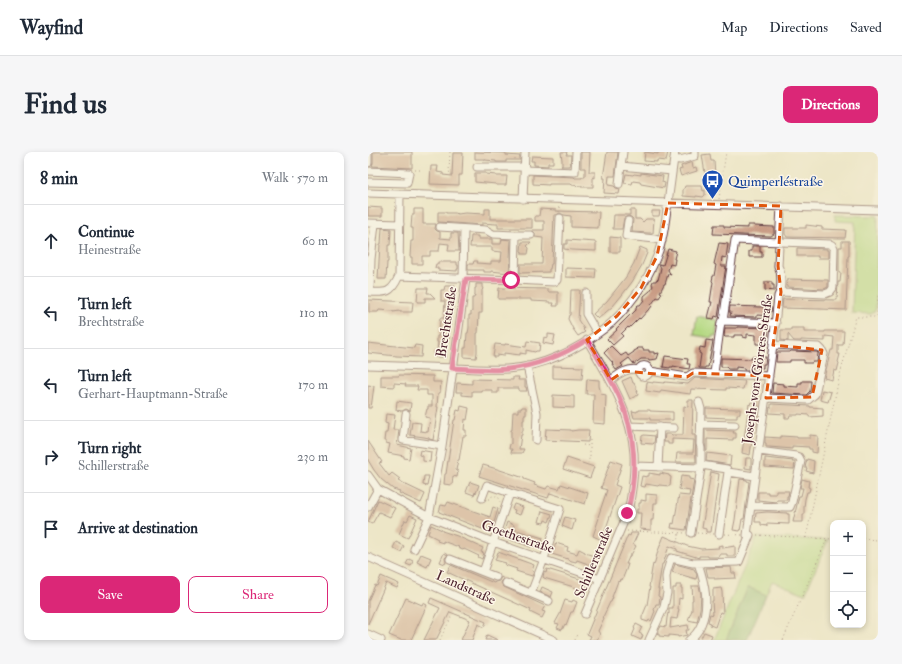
<!DOCTYPE html>
<html lang="en">
<head>
<meta charset="utf-8">
<style>
  body { margin:0; font-family:"IM FELL Double Pica",serif; background:#f6f6f7; color:#1f2937 }
  .controls { position:absolute; right:12px; bottom:12px; display:grid; overflow:hidden; border-radius:8px; box-shadow:0 2px 6px #0003 }
  .controls button { width:36px; height:36px; display:grid; place-items:center; padding:0; border:0; border-bottom:1px solid #e0e1e3; background:#fff; color:#1f2937; font:20px sans-serif }
  .stop { position:absolute; width:12px; height:12px; margin:-9px; border:3px solid #db2777; border-radius:50%; background:#fff }
  .stop.end { background:#db2777; border-color:#fff; box-shadow:0 1px 4px #0008 }
  .list { margin:0; padding:0; list-style:none }
  h2 { display:flex; justify-content:space-between; align-items:center; height:52px; margin:0; padding:0 16px; font-size:17px }
  h2 small { font-size:13px; font-weight:400; color:#747a83 }
  .list li { display:grid; grid-template-columns:26px 1fr auto; gap:12px; align-items:center; box-sizing:border-box; height:72px; padding:0 16px; border-top:1px solid #e0e1e3 }
  .list b { display:block; font-size:15px; white-space:nowrap }
  .list p { margin:0; font-size:13px; white-space:nowrap; color:#747a83 }
  .list em { font-size:13px; font-style:normal; color:#747a83 }
  .actions { display:flex; gap:8px; padding:12px 16px }
  .actions a { flex:1; padding:9px 0; border:1px solid #db2777; border-radius:8px; text-align:center; font-size:14px; color:#db2777 }
  .actions .main { background:#db2777; color:#fff }
  .icon { flex:none; width:22px; height:22px; fill:none; stroke:currentColor; stroke-width:2; stroke-linecap:round; stroke-linejoin:round }
  .map { position:relative; flex:none; width:510px; height:488px; overflow:hidden; border-radius:8px }
  header { display:flex; align-items:center; gap:24px; box-sizing:border-box; height:56px; padding:0 20px; background:#fff; border-bottom:1px solid #e0e1e3 }
  header strong { font-size:19px }
  nav { display:flex; gap:22px; margin-inline-start:auto; font-size:14px }
  .intro { display:flex; align-items:center; justify-content:space-between; box-sizing:border-box; height:96px; padding:0 24px }
  h1 { margin:0; font-size:28px }
  .button { padding:10px 18px; border-radius:8px; background:#db2777; color:#fff; font-size:14px; font-weight:700 }
  main { display:flex; gap:24px; padding:0 24px }
  aside { flex:1; background:#fff; border-radius:8px; box-shadow:0 2px 6px #0003 }
  .map>svg:first-child { display:block }
</style>
</head>
<body>
<header>
<strong>Wayfind</strong>
<nav><a>Map</a><a>Directions</a><a>Saved</a></nav>
</header>
<div class="intro"><h1>Find us</h1><a class="button">Directions</a></div>
<main>
<aside>
<h2>8 min<small>Walk · 570 m</small></h2>
<ul class="list">
<li><svg class="icon" aria-label="ahead" viewBox="0 0 24 24"><path d="M12 20V5M6 11l6-6 6 6"/></svg><div><b>Continue</b><p>Heinestraße</p></div><em>60 m</em></li>
<li><svg class="icon" aria-label="left" viewBox="0 0 24 24"><path d="M17 20v-9H6M10 6l-5 5 5 5"/></svg><div><b>Turn left</b><p>Brechtstraße</p></div><em>110 m</em></li>
<li><svg class="icon" aria-label="left" viewBox="0 0 24 24"><path d="M17 20v-9H6M10 6l-5 5 5 5"/></svg><div><b>Turn left</b><p>Gerhart-Hauptmann-Straße</p></div><em>170 m</em></li>
<li><svg class="icon" aria-label="right" viewBox="0 0 24 24"><path d="M7 20v-9h11M14 6l5 5-5 5"/></svg><div><b>Turn right</b><p>Schillerstraße</p></div><em>230 m</em></li>
<li><svg class="icon" aria-label="arrive" viewBox="0 0 24 24"><path d="M6 21V4h12l-3 4 3 4H6"/></svg><div><b>Arrive at destination</b></div></li>
</ul>
<div class="actions"><a class="main">Save</a><a>Share</a></div>
</aside>
<div class="map">
<svg width="510" height="488" viewBox="0 0 510 488">
  <rect width="100%" height="100%" fill="#fcf5e5"/>
  <filter id="ink" filterUnits="userSpaceOnUse"><feTurbulence type="fractalNoise" baseFrequency=".025" numOctaves="2"/><feDisplacementMap in="SourceGraphic" scale="8" xChannelSelector="R" yChannelSelector="G"/><feConvolveMatrix kernelMatrix="1 2 1 2 8 2 1 2 1" color-interpolation-filters="sRGB"/></filter>
  <filter id="wash" filterUnits="userSpaceOnUse"><feTurbulence type="fractalNoise" baseFrequency=".012" numOctaves="4" result="noise"/><feDisplacementMap in="SourceGraphic" scale="16" xChannelSelector="R" yChannelSelector="G"/><feGaussianBlur stdDeviation="0.9" result="paint"/><feColorMatrix in="noise" values="0 0 0 0 0 0 0 0 0 0 0 0 0 0 0 0 0 1.4 0 .05"/><feComposite in="paint" operator="in"/></filter>
  <g filter="url(#wash)">
    <rect width="100%" height="100%" fill="#ede6c7"/>
    <path fill="#b3d881" stroke="#7e7c56" d="M467,63L510,64L508,158L503,162L484,161L487,70L467,69Z
      M329,164L350,168L348,184H344L343,186L326,183Z
      M389,385L460,388L437,442L404,429L398,443L380,435L358,488H346Z"/>
    <path fill="#8eb86f" stroke="#6c6c4d" d="M380,435L398,443L379,488H358Z"/>
    <g id="blocks">
      <path fill="#c99c85" d="M5,0H44V16L4,14L5,11Z
        M107,0L138,1V3L152,4V8H138V10H128V9L117,8V7H107Z
        M193,0H199L198,3H203L202,14H193H194V8Z
        M213,0H222L221,20H227V26L225,25V35H213V34L204,33L203,32H181V33L165,32V23L206,25L207,26H214V25H217V16H213Z
        M239,0H250L247,24H241L240,33L246,34L248,36L252,37L251,42L236,41L237,26H235Z
        M277,0L290,2V0H300L298,9L289,8V10L276,9Z
        M85,1H95L94,23H91V33L62,32L63,14H70L69,20L75,21V23L84,24Z
        M342,2L343,9H346L347,25L338,27L334,3Z
        M164,4L185,5V11H180V14L166,13V9H163Z
        M324,10L325,16L328,15L329,19L313,24L311,18L314,17L313,14Z
        M107,21H118V22L128,23V24H139L138,33H128V32L107,30Z
        M273,21L295,24L294,30L297,31L296,36L273,32L272,30L265,29L264,32L256,31L258,22L265,23L266,22L273,23Z
        M317,34H334L335,39L337,38V43L335,45L328,44V45L315,44V37H316Z
        M0,55L14,56V64H0Z
        M46,57H55V72H68L67,77L69,79L72,80V86L83,87V81H90L91,99H80L81,92L72,91L71,99H62V104H54V112H44V105H42L43,89H45V76H43L44,63H46Z
        M117,57H122V67H164V76H130V72H128L114,71V73L70,70V60H78V61H87L90,62L97,61L117,62Z
        M172,57L188,58V59L231,60L230,76L203,75V64L196,63L192,61L188,63H186L184,112H183L182,117H181V120L152,121V112H174L175,86L167,85V81L164,78H176V69H167V64H171Z
        M262,58H267V67H272L275,70L278,67H286L285,81H280L264,80L265,67L263,65L260,64L256,66L254,77H245L246,63H262Z
        M284,59H292L291,64H284Z
        M346,73H356V75L380,76V73H386V74L406,75V82L403,84L345,82Z
        M438,73L454,75V77L478,78L477,86L419,85L417,82V76H438Z
        M14,76L23,77L22,93H20V110H19L18,127H10L12,92H13Z
        M103,84H110V87H124V92H133L134,87L143,88L141,121L123,119V120H116V118H100V112H105L106,109H110L109,111L123,112V109H133L134,100L124,99V95H102Z
        M242,85L252,86V100H242Z
        M199,88L228,90V99L204,98L196,97V92H199Z
        M474,89H481V104H480L478,158L453,157L414,156L415,147L469,148L470,130H472L473,121H471V95H474Z
        M154,90H163L159,94L161,96L160,102H154V100L153,99Z
        M351,91L360,92L358,106L354,105L353,114H358L350,165L347,164L346,167L340,166L344,150H342L345,130L344,129L345,124H346L348,113L346,112Z
        M384,94H392V100H394V105H381V99H384Z
        M272,95L279,98V101L274,113L264,130L254,143L245,154L230,167L225,162L239,149L258,125L266,111Z
        M429,96L459,97V99H461V106H450V104H429Z
        M300,97L308,99L306,107H307L306,113L302,112L300,118L303,123L300,122L297,132H296L292,140L294,141L291,146L289,145L283,153L284,154L281,158V157L272,167L271,166L261,176L260,175L253,182L255,184L245,193L239,187L249,178L248,177L263,162V163L268,158V155L270,153H272L276,148V144L282,139L285,134L284,132L285,129H288L289,127L290,128L293,116L291,112L295,113Z
        M70,110H89V113H90V117H89V119L70,118V116H67L68,112H70Z
        M198,116L228,117L227,126L198,125Z
        M420,127L457,128H460V135L456,137L420,135V134H418L419,129H420Z
        M397,130H404V133H406V139L397,138Z
        M108,132H114V135L115,137L114,138V161H111L110,181H109V200L108,206L96,205V196H98L99,181H100L101,176V163H103V160H104V146H106L107,143V136H108Z
        M77,134H87V145H85V160H83L82,174H81V186L80,190H78V205H66V200H69L70,190H69V184H71L72,166H76L77,149H73V138H76Z
        M50,136H60L59,141H62L67,146H57V150H49Z
        M131,136L180,137V140H190V154H185L186,151H182V150L163,149V147H130Z
        M203,138H212L210,168L216,177L215,178L217,180L210,184L205,177L200,167L201,163H202Z
        M1,148L45,150L44,160H32V159L25,160V159L11,158L10,160H1Z
        M362,154L393,155L404,156L403,160H401V164L389,163V165L362,164L363,160H361Z
        M369,175L400,176V185H395V192H388V183L379,182V186L375,185V183H366V185H357L356,184L357,176H369Z
        M423,176H436V180H457V179H476L475,193H470V202H472L470,210L471,211L469,219L466,218L464,228L456,226L463,198H465L466,185L457,184V189L433,188V189H426L420,182V189L413,188V178H423Z
        M180,182L187,183L185,193L175,191L176,185L180,186Z
        M338,188L345,189L340,215H337V216H331L333,202L331,201L332,195L337,196Z
        M159,189L172,191L171,199H168L167,200L158,198V202L152,201V203L136,201V204L129,203V205H125L127,192L137,193V192L158,195Z
        M0,191L46,196L47,193L54,194L53,205L29,204L0,201Z
        M243,194L253,204L258,201L260,204L266,200V199L270,197L269,196H275V198H281V200H286V202L291,201L289,207L281,208V207H273L266,212L261,206L253,212L255,214L248,218L244,212L245,211L236,201Z
        M423,199L449,200L450,201L449,210H444V211H436V208H422V210H408L409,200H422Z
        M297,204L320,207L319,212H322L321,217L305,214V215H302V216L295,215Z
        M384,205H398L397,212H395V216H383V218H376V216L368,215V217H360L358,215H353V206L384,207Z
        M185,214L215,215L214,227L185,226Z
        M31,223L65,224V230H73L72,241H70L69,255H70L65,288L61,287V286L56,285L42,283L44,270L53,271L52,279L60,280L62,266L57,265L59,257H60V254H64V243H59V238H49L50,234H37L38,232L26,231V235L13,234V224H31Z
        M145,225H151L150,228H157V235H158L159,239H151V236H130V241H124V238H113V239H104V244L94,243V240H88L89,231L104,232V227L145,228Z
        M263,225L265,231H266L270,240L269,239L270,243L262,247L254,229Z
        M327,226L377,229L375,237L358,236V238L323,237L322,242L293,238L292,241L278,239L279,230L285,231V230L296,231L297,230L320,232Z
        M219,227L231,228V234L233,242L238,243L237,272L225,271L226,242H218Z
        M385,228L391,229V236H384Z
        M434,229H443L442,239L438,243L404,241L405,231L416,232V234L430,235V231H434Z
        M0,233L6,234L3,256H0Z
        M454,238L463,240L460,250L452,248Z
        M185,243L206,244V256L185,255Z
        M320,248H325L324,283H327L328,310H308L309,301H325L326,288L304,287V292H300V290H296L297,282H303L304,283H315L316,254L320,255Z
        M29,249L43,251L42,259L38,257L34,259L28,258Z
        M383,250H390L389,254H391L388,274L386,273L382,303L374,301L381,252L382,253Z
        M403,252L442,254V255L455,256V264L441,265V263L430,262V263H422L421,266H417V262L401,261L402,255L403,256Z
        M93,254L101,256L99,268L97,267L96,278H98V284H95L91,308H90L88,318L90,319L89,325L85,324L84,333L76,332L77,322H78L86,268H87L89,258L92,259Z
        M154,255H158V263H156V268H155V279H154V283H153L151,297H156L154,301H143L144,297H141L142,292H143V278H144L145,260H150V257H153Z
        M338,256L369,257H372V262H369V266H361L338,265Z
        M271,258H282V259L305,260V268H282V266H266L264,259L269,260V259H271Z
        M18,262L27,263L25,278H31L29,293L43,296L41,307L36,306V304L20,301L22,292L18,291V289H16L17,281H19L20,272L17,271Z
        M178,277L203,278V279L210,278H221L220,290L177,288Z
        M337,278L366,279L365,281H368V286H365V288L339,287V299H338L337,291Z
        M276,283L287,284L286,291L285,292L273,291L274,284Z
        M442,283L450,284L449,301L444,300V297H441V295L424,294V297L402,295H398V291H397V285L413,286V284L429,285V286H442Z
        M0,289L14,310L11,311L21,324L24,321L32,327L30,329L57,342L53,351L31,341L32,339L25,337L13,327L6,318L0,308Z
        M52,298L63,300L62,310L55,309V304L51,303Z
        M339,301L363,304L362,313L338,309Z
        M199,306L226,315L222,326L195,317Z
        M378,306H383V317L377,316Z
        M397,306L425,309L424,310H427L426,317L397,315Z
        M439,307L446,309L445,321L438,319L439,316H437Z
        M243,308L254,312L247,333L252,335L234,388L225,384L231,366L230,365L239,338L233,336Z
        M115,313L129,317L156,326V327L167,331L166,333L178,337L180,334L191,337L193,332L220,341L217,352L182,341L180,346L111,324Z
        M343,320L351,322L343,380H338V377L334,376Z
        M281,321L292,323V321L301,323V324L303,325L302,334L291,333L290,334L278,332L277,335L272,334L274,324L279,325V324H281Z
        M56,324H61L59,334L55,333Z
        M313,324L321,325V327L326,328L318,378L303,376L304,371L306,372L311,343L321,344L322,339L311,337Z
        M372,327L379,328V329L381,330L376,367H374L372,379L365,378L367,368Z
        M434,327L441,329L440,335L442,336L441,340H439L437,347L436,355V363H435V370H425L431,344H433L435,336H432Z
        M102,330L111,333L108,341L107,340L106,343L98,340Z
        M408,339H421L420,344H419V348H409L408,350L390,348V340H400V342H408Z
        M278,342L289,343V351H286L285,368H283V378L272,377L273,361H269V357H271V351H273V348L278,349Z
        M10,348L27,356L22,365L11,360L4,372L0,370Z
        M80,350L122,365L125,355L130,357L124,377H123L122,380L71,360L73,353L78,354Z
        M146,352L155,355L152,363L146,361L147,358L144,357Z
        M174,359L184,362L181,370L177,368L176,371L171,370Z
        M399,360L419,361V362H421V372L399,371V374L393,373V370H387L388,361Z
        M42,363L49,366L40,386L31,382L37,368L39,369Z
        M197,365L207,368L204,378L194,374Z
        M139,370L146,373L145,377L175,386L172,396L167,394V395L164,394L163,395L134,385Z
        M63,373L74,378V379L89,384L115,396L113,400L116,401L114,407L110,405L111,404L96,397L95,398L90,396L91,395L80,391L75,389V391L69,389L70,387L60,382Z
        M263,381H270L265,392L268,394L263,403H262L258,412H260L258,418L254,428L252,427L251,430L250,429L244,445H245L243,450H242L235,465L236,466L230,479L232,482L229,488H221L223,484L219,482L260,383L262,384Z
        M296,384L319,394L333,397L351,396L350,394L355,393V396L367,394V404H359V402H351V405H340V404H331V406L309,399V397L301,394L295,412H294L290,437H291L290,444L292,445L291,452H288L286,458L287,459L283,469L281,468L280,470L274,468V465L279,453L282,435H281L284,417L285,412L286,413L290,399Z
        M28,390L36,394L33,400L25,396Z
        M188,391L200,395L199,399L209,402L211,397L217,400V401L229,405L228,409L225,408L223,413L209,408L208,410L200,408V407L184,402Z
        M130,400L166,413L164,419L166,420L164,424L151,420L148,419L149,417L137,413L138,411L127,408Z
        M76,401L80,403L77,406L78,410L77,412L72,410Z
        M53,402L63,406L59,415L49,410Z
        M41,407L45,409L43,414L38,412Z
        M307,412L326,417L329,423L328,427L304,420Z
        M83,413L126,431L127,430L131,429L133,425L136,427L134,429L133,431L136,435L177,454L174,459L177,460L174,466L162,460L163,458L79,420Z
        M363,415L364,421H367L368,426L346,427V425H340L338,416Z
        M179,417L218,429L219,430L218,433L220,434L219,439L176,426L175,425L176,420L178,421Z
        M13,424L31,432L29,436L18,431L0,472V449L7,433L9,434Z
        M308,433H313V436H314V447L311,446L310,457H311L309,467L303,466L302,476L320,473L321,478H318L319,483L310,485V484L301,483V485L291,484V482H289L293,474L298,475L299,466L300,461L301,462V456H305V436H308Z
        M324,434H331L333,442L332,457L329,470L320,468L324,458V448H325Z
        M174,435L185,440L183,445L172,440Z
        M353,436L354,440L355,461L352,460L347,475L342,473L343,471L340,470L342,462L345,463L344,449H345V437Z
        M38,446L54,453L55,451L59,453L43,488H33L21,483Z
        M63,446L118,470L116,475L110,472L104,488H93L102,468L82,460L68,488H56L72,456L61,451Z
        M197,448L204,450L205,448L209,450L205,460H203L198,473L197,472L194,478L189,476L191,472L187,471L192,462Z
        M268,472L274,475L271,481L275,483L273,488L264,484L267,477L266,476Z
        M336,480L344,483L342,488H332Z
        M119,483L130,488H117Z"/>
    </g>
  </g>
  <g filter="url(#ink)">
    <use href="#blocks" fill-opacity="0" stroke="#623d42" stroke-width="1"/>
    <g fill="none" stroke-linecap="round" stroke-linejoin="round">
      <defs>
        <path id="minor" d="M255,0L253,14L304,19
          M306,7L312,8L327,4V0
          M0,11V0
          M109,15H157
          M157,18L207,20L208,0
          M0,19L41,21L39,31L0,30
          M251,32L253,14
          M0,41L510,58
          M32,42L31,124L147,128
          M155,47L157,0
          M260,69L258,84L287,87L294,89
          M0,71L32,72
          M72,75L118,78L125,82L148,83L147,128L186,130L188,129L189,128L192,66
          M148,83H163
          M0,107H3L2,140
          M3,107L7,72
          M95,127L96,77
          M0,140C18,141 23,142 31,124
          M218,141V162L229,181
          M355,169L367,88L462,92L464,93L466,96L465,136L462,140L457,142L413,140
          M0,213C29,214 58,215 88,216C105,217 122,218 139,217C174,215 209,198 236,177C258,160 279,130 289,104C295,89 297,73 299,57C302,38 304,19 307,0
          M270.5 219a5.5 5.5 0 1 1 11 0a5.5 5.5 0 1 1-11 0Z
          M159,214L169,261L168,288
          M282,219L319,225L325,221L401,224
          M346,221L353,170L355,169L408,171
          M243,228C251,222 260,215 271,218
          M398,246L440,248L447,242L456,202L454,198L451,195L405,193
          M38,262L35,288L74,294
          M333,272L367,273
          M262,274L306,276
          M333,313L359,317L360,320
          M266,314L333,316V296L332,292L333,257L331,250
          M290,315L292,275
          M360,320L387,324
          M0,323L10,337L61,365L125,390L232,427
          M114,346L119,333L142,341
          M383,354L420,355H422L424,350L433,309L431,305L428,304L391,299
          M0,355L10,337
          M323,381L333,316
          M351,382L360,320
          M379,383L405,193L410,144C414,137 414,121 410,114L413,54
          M46,397L61,365L74,294L98,127
          M0,405L186,488
          M82,407L115,420
          M128,425L115,420L142,341L192,357L176,407L163,441
          M138,431L181,449
          M217,462L260,360C264,341 267,320 266,301C263,259 240,224 219,188
          M0,482L13,488
          M281,488L296,455L299,441L298,425L299,419L303,406L325,411L371,410L382,383
          M321,488C327,484 330,480 333,473C342,452 337,432 330,411"/>
      </defs>
      <use href="#minor" stroke="#623d42" stroke-width="9"/>
      <path stroke="#623d42" stroke-width="1" stroke-dasharray="1 3" stroke-linecap="butt" d="M82,0L81,20L83,21V23
        M47,18H52
        M351,47L358,0
        M191,60V53
        M215,293L222,294V304L220,311
        M222,293V287H224
        M121,347H122L124,344H129L131,346L132,350
        M259,379L318,381
        M329,381L346,382
        M357,382L374,383
        M389,383L465,387
        M438,386L471,226L487,168L488,165H509L510,143
        M495,387L510,388
        M307,399L311,381
        M72,488C75,480 80,473 83,465
        M207,488L209,482
        M415,488L459,387"/>
      <use href="#minor" stroke="#fff" stroke-width="7"/>
    </g>
  </g>
  <g fill="none" stroke-linecap="round" stroke-linejoin="round" filter="url(#ink)">
    <path stroke="#db2777" stroke-width="5" d="M143,128L98,127L84,216C102,217 123,219 140,217C169,214 195,203 219,188C230,206 242,225 251,244C268,281 270,322 259,361"/>
  </g>
  <path d="M0 0H510V488H0ZM300,51L413,54L410,114L413,140L405,193L454,198L444,245L398,246L401,224L325,221L319,225L256,219L243,228L219,188L249,164L273,136L289,104Z" fill="#ede6c7" fill-opacity=".55" fill-rule="evenodd"/>
  <path fill="none" stroke="#e0560e" stroke-width="3" stroke-dasharray="8 5" stroke-linejoin="round" d="M300,51L413,54L410,114L413,140L405,193L454,198L444,245L398,246L401,224L325,221L319,225L256,219L243,228L219,188L249,164L273,136L289,104Z"/>
  <defs>
    <symbol id="bus-pin" viewBox="-11 -11 22 30"><path d="M0 17L-7.5 6A9.5 9.5 0 1 1 7.5 6Z" fill="#1a4fb4" stroke="#fcf5e5"/><path d="M-5-6H5V4H4V6H2V4H-2V6H-4V4H-5ZM-3.5-4V0h7V-4ZM-3.5 1.2v1.5H-2V1.2ZM2 1.2v1.5H3.5V1.2Z" fill="#fff"/></symbol>
  </defs>
  <g fill-rule="evenodd">
    <use href="#bus-pin" x="332" y="16" width="25" height="34"/>
  </g>
  <g text-anchor="middle" stroke-width="3" stroke-linejoin="round" paint-order="stroke">
    <g font-size="14" fill="#164399" stroke="#fcf5e5" text-anchor="start">
      <text x="360" y="34">Quimperléstraße</text>
    </g>
    <g font-size="14" fill="#4a1f2b" stroke="#fcf5e5">
      <text transform="translate(78 170) rotate(-81)" y="5">Brechtstraße</text>
      <text transform="translate(389 217) rotate(-82)" y="5">Joseph-von-Görres-Straße</text>
      <text transform="translate(150 384) rotate(19)" y="5">Goethestraße</text>
      <text transform="translate(225 410) rotate(-67)" y="5">Schillerstraße</text>
      <text transform="translate(98 435) rotate(24)" y="5">Landstraße</text>
    </g>
  </g>
</svg>
<div class="controls">
<button>+</button>
<button>−</button>
<button><svg class="icon" aria-label="locate" viewBox="0 0 24 24"><circle cx="12" cy="12" r="6"/><path d="M12 2v4M12 18v4M2 12h4M18 12h4"/></svg></button>
</div>
<div class="stop" style="left:143px;top:128px"></div>
<div class="stop end" style="left:259px;top:361px"></div>
</div>
</main>
</body>
</html>
